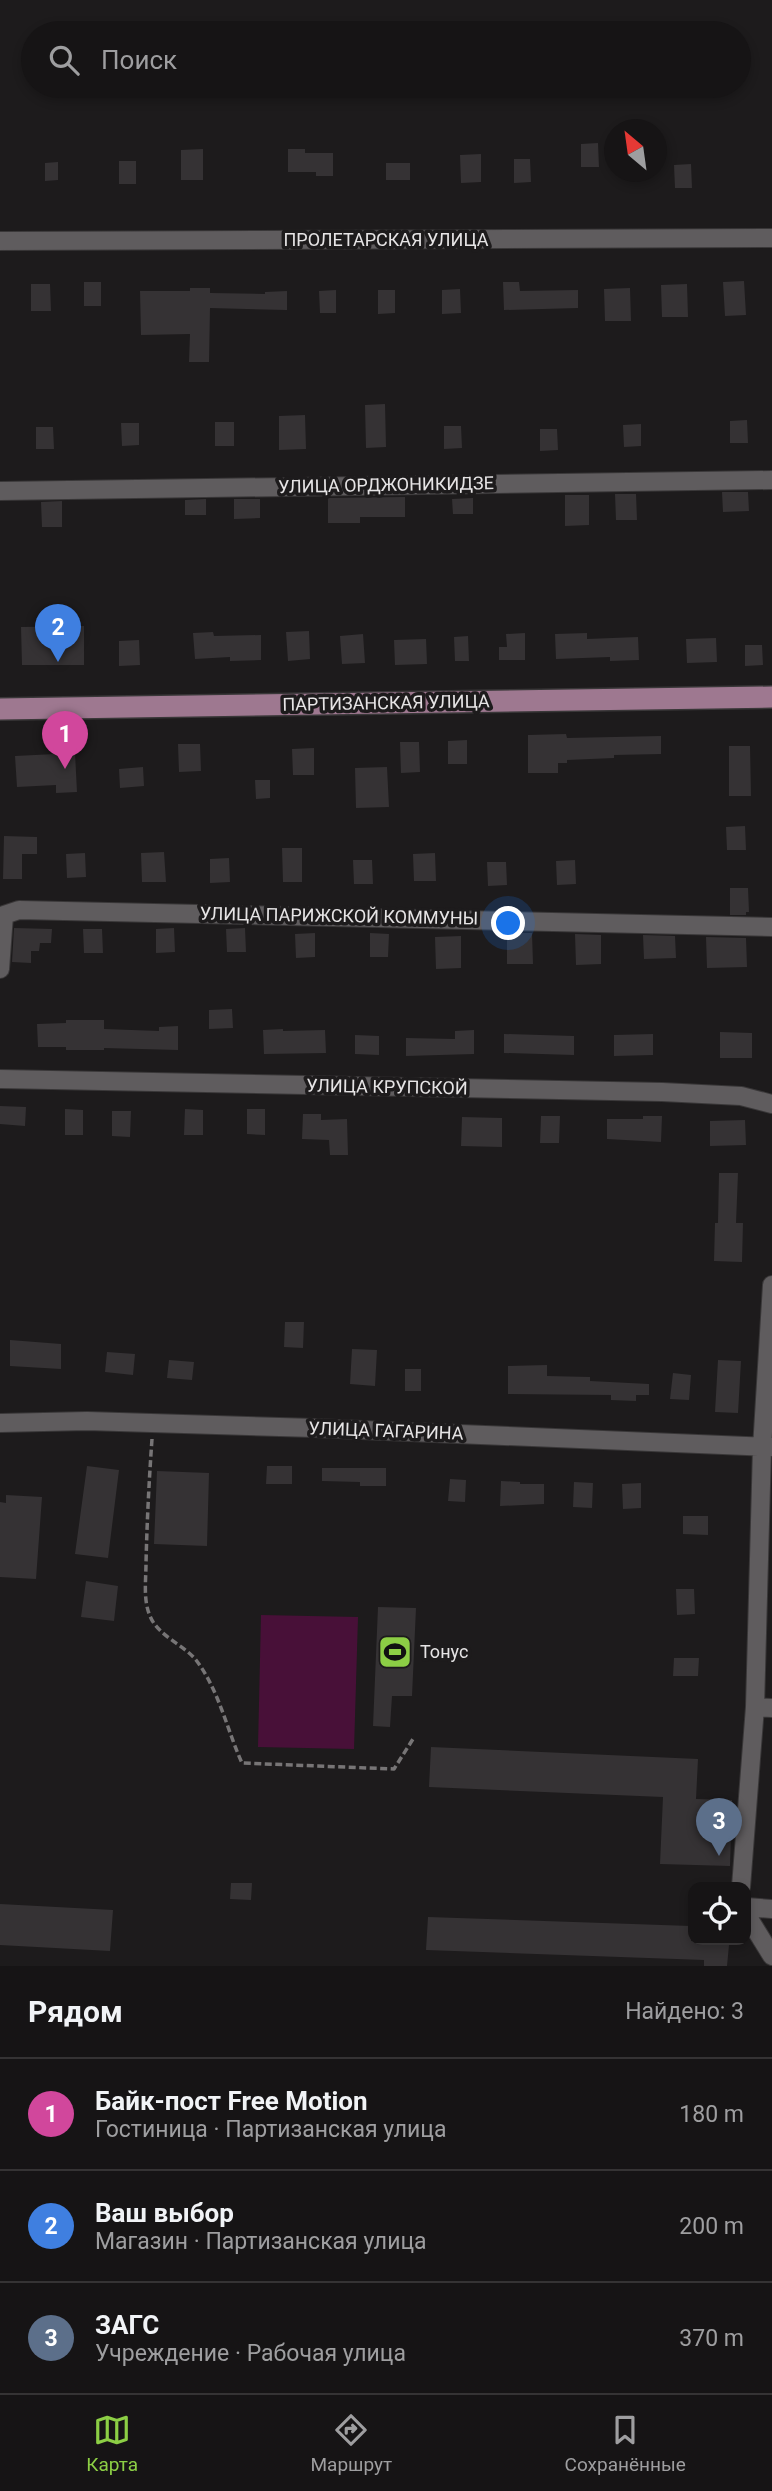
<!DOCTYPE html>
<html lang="ru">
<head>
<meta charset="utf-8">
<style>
  body { margin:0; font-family:Roboto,sans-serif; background:#1f1d1e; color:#f1f3f6 }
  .controls { position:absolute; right:21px; bottom:21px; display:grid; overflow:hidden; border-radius:14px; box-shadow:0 4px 10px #0003 }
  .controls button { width:63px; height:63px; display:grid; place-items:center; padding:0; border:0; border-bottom:2px solid #353334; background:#161415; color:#f1f3f6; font:35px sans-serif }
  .compass { position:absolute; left:604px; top:119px; width:63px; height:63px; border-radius:50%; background:#161415; box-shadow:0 4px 10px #0003; rotate:331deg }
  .you { position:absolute; left:509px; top:924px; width:24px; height:24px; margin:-18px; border:5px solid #fff; border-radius:50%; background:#1a73e8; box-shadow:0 0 0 10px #1a73e833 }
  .badge { display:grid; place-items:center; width:46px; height:46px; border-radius:50%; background:#8cce45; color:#fff; font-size:23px; font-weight:700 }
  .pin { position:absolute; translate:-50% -58px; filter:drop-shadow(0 2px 4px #0008) }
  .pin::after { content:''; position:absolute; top:37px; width:24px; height:21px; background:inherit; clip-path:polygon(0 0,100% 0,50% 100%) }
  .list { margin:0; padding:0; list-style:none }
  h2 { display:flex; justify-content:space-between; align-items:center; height:91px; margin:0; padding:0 28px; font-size:30px }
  h2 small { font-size:23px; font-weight:400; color:#9e9ea0 }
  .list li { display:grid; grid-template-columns:46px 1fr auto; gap:21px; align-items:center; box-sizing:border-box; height:112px; padding:0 28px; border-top:2px solid #353334 }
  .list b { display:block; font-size:26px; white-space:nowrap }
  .list p { margin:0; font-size:23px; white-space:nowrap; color:#9e9ea0 }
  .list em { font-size:23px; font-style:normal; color:#9e9ea0 }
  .icon { flex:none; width:38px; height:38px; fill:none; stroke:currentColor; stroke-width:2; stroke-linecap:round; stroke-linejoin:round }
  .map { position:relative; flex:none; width:772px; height:1966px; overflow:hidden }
  .search { position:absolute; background:#161415; box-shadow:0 4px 10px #0003; left:21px; right:21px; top:21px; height:77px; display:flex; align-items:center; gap:18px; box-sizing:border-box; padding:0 24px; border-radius:38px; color:#9e9ea0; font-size:26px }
  .sheet { height:427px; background:#161415 }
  nav { display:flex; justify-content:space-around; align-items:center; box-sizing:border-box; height:98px; border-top:2px solid #353334; background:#161415; font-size:19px; color:#9e9ea0 }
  nav a { display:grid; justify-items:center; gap:4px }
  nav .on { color:#8cce45 }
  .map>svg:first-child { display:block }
</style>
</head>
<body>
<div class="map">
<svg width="772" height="1966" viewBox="0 0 772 1966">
  <rect width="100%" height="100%" fill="#1d1b1c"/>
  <path fill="#481038" d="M261,1615L358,1617L354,1749L258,1747Z"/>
  <path fill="#353234" d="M598,143L599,167H581V144Z
    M203,149V180H181V150Z
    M288,149H305V153H333V176H316V172H288Z
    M481,154V182L461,183L460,155Z
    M514,159H530L531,182L514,183Z
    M119,161H136V184H119Z
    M58,162V180L45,181V163Z
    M386,163H410V180H386Z
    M691,164L692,188H675L674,165Z
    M744,281L746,315L725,316L723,282Z
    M84,282H101V306H84Z
    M503,282H519L520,291L578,290V308L504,310Z
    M31,284H50L51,311H31Z
    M687,284L688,317H662L661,285Z
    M190,288H210V293L265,294V292L287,291V310L210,308L209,362H189L190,334L141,335L140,291H190Z
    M630,288L631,321H605L604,289Z
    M460,289L461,313L442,314V290Z
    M336,290V313H320L319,291Z
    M378,290H395V313L378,314Z
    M385,404L386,447L366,448L365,405Z
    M305,415L306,449L279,450V416Z
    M747,420L748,443H730V421Z
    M215,422H234V446H215Z
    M121,423H139V445L122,446Z
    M641,424V446L624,447L623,425Z
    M444,426H461L462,448L444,449Z
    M36,427H53L54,449H36Z
    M540,429H557L558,450L540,451Z
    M722,492H748L749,511L723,512Z
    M615,494H636L637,520H616Z
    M565,495H589V525L565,526Z
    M405,497V517H360V523H328V498Z
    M473,498V514H453L452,499Z
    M206,499V515H185V500Z
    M234,499H260V518L234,519Z
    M62,501V527H42L41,502Z
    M84,626V665H22L21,627Z
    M309,631L310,659L288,661L286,632Z
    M213,632L214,636L261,635V660L230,661V657L195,659L193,633Z
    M525,633V660H499V647H507L506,634Z
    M587,633V639L638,637L639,660L610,661V657L556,659L555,634Z
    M363,634L365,663L342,664L340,636Z
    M468,636L469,661H455L454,637Z
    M716,638L717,662L687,663L686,639Z
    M426,639L427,664L395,665L394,640Z
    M139,640L140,665L119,666V641Z
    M745,645H762L763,665L745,666Z
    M566,734L567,738L661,736V754L614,755V758L567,760V763H558V773H528V735Z
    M467,740V764H448V741Z
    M400,742H419L420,772L401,773Z
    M178,744H200L201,771L179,772Z
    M729,746H750L751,796H729Z
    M314,748V775H293L292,749Z
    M75,753L77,792L56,793V785L17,787L15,756Z
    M143,767L144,786L120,788L119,769Z
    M387,767L389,807L356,808L355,768Z
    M255,780H270V798L256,799Z
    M745,826L746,850H727L726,827Z
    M4,836L37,837V854H22V879H3Z
    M282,848H302V882H283Z
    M164,852L166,882H142L141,853Z
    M85,853L86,877L67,878L66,854Z
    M435,853L436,881H414L413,854Z
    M229,858L230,882L210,883V859Z
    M353,860H372L373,884H354Z
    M575,860L576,884L557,885L556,861Z
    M487,862H506L507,885L488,886Z
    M730,888H748L749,912H746V915H730Z
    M14,928L52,929L51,943H40L39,951H31V963L12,962Z
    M174,928L175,952L156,953V929Z
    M245,928L246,952H227L226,929Z
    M83,929H102L103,953H84Z
    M315,933V957L296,958L295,934Z
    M370,933L389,934L388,957H370Z
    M507,933H532L533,964H507Z
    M575,934L601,935V964L576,965Z
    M643,935L675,936L676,958L644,959Z
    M461,936V968L436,969L435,937Z
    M706,937L746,938L747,967L707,968Z
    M232,1009L233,1028L209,1029V1010Z
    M66,1020H104V1029L159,1031V1027L178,1026V1050L104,1048V1050H66V1047H38L37,1024L66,1023Z
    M283,1029V1031L325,1030L326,1053L264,1054L263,1030Z
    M474,1030V1054L406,1056V1038L455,1039V1031Z
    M720,1032L752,1033V1058H720Z
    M504,1034L574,1036V1055L504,1053Z
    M653,1034V1055L614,1056V1035Z
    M355,1035L379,1036V1055L355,1054Z
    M0,1106L26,1107L25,1126L0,1124Z
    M65,1109L83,1110V1135H65Z
    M185,1109L203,1110V1135H184Z
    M247,1109H265V1135L247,1134Z
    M112,1111H131L130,1137L112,1136Z
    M303,1114H321V1120L347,1119L348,1155H330L329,1140L302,1139Z
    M541,1116H560L559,1143H540Z
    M643,1116H662L661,1142L607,1139V1119H643Z
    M462,1117L502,1118V1147L461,1146Z
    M745,1120L746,1145L710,1146V1121Z
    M719,1173H738L736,1223H743L742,1262L714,1261L715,1223H718Z
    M285,1322H304L303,1348L284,1347Z
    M10,1340L61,1344V1369L10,1366Z
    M352,1349L377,1350L375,1386L350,1384Z
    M107,1352L135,1354L133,1375L105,1372Z
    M169,1360L194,1362L192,1380L167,1378Z
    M718,1360L741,1361L738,1413L715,1412Z
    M547,1365V1376L590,1377V1381L649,1384V1395H636V1401L611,1400V1395L508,1394V1366Z
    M405,1369H421V1391H405Z
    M673,1373L691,1375L689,1400L670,1399Z
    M87,1466L119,1470L108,1558L75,1554Z
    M267,1466H292V1484H266Z
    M322,1468H386V1486H360V1482L322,1481Z
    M157,1471L209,1473L207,1546L154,1544Z
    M450,1479L466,1480L465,1502L448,1501Z
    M501,1481L520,1482V1484H544V1504L500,1506Z
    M574,1482L593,1483L592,1508L573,1507Z
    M641,1483V1508L623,1509L622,1484Z
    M6,1495L42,1497L36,1579L0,1577V1502L6,1503Z
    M683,1516H708V1535L683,1534Z
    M86,1581L118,1586L114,1621L81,1617Z
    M676,1589H694L695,1614L677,1615Z
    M378,1607L416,1608L412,1696H392L390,1727L373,1726Z
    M674,1658H699L698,1676H673Z
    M431,1747L698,1759L696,1799L732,1800L730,1866L660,1864L663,1797L429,1787Z
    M231,1883H252L251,1900L230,1899Z
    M0,1904L113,1910L110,1951L0,1945Z
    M428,1917L691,1926V1941L729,1945L727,1966H704V1960L426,1950Z"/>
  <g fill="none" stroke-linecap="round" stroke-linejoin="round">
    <defs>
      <path id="minor" d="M0,241L772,238
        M0,491L772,480
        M0,969L4,915L19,910L772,927
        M0,1079L662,1092L741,1096L772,1104
        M0,1423L87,1421L314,1428L772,1447
        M755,1707L762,1448L772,1285
        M741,1887L755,1707L772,1708
        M746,1907L772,1909
        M746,1914L772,1956"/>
      <path id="major" d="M0,709L772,697"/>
    </defs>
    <use href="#minor" stroke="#393738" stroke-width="20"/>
    <use href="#major" stroke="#393738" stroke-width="24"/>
    <path stroke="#777576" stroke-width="3.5" stroke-dasharray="7 3.5" stroke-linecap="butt" d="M152,1439C149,1481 147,1522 146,1563C146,1580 143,1600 150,1616C158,1636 183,1644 196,1660C219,1690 227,1730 242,1763L394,1769L413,1739"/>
    <use href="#minor" stroke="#5f5c5e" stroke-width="18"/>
    <use href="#major" stroke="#9e7890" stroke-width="21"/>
  </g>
  <defs>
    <symbol id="stadium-square" viewBox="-11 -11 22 22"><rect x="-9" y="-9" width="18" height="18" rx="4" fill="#8cce45" stroke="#1d1b1c"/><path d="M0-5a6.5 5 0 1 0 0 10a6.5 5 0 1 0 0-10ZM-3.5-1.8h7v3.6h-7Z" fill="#111"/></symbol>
  </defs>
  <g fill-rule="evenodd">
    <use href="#stadium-square" x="376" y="1633" width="38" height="38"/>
  </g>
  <g text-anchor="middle" stroke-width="7" stroke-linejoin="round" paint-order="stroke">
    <g font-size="18" fill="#e6e4e5" stroke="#1d1b1c">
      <text x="386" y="246">ПРОЛЕТАРСКАЯ УЛИЦА</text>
      <text transform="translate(386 485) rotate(-1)" y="6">УЛИЦА ОРДЖОНИКИДЗЕ</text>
      <text transform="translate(386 703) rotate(-1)" y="6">ПАРТИЗАНСКАЯ УЛИЦА</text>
      <text transform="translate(339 916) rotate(1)" y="6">УЛИЦА ПАРИЖСКОЙ КОММУНЫ</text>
      <text transform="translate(387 1087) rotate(1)" y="6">УЛИЦА КРУПСКОЙ</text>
      <text transform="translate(386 1431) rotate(2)" y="6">УЛИЦА ГАГАРИНА</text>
    </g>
    <g font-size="18" fill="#e6e4e5" stroke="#1d1b1c" text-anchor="start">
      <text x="420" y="1658">Тонус</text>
    </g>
  </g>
</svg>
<div class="controls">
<button><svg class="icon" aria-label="locate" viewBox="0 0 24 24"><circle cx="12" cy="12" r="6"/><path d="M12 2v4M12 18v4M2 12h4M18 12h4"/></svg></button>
</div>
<svg class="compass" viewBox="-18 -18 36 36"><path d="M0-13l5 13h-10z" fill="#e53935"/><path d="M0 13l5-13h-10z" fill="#9e9ea0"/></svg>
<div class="you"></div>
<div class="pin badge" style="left:65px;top:769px;background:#d1479c">1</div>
<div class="pin badge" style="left:58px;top:662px;background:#3f7fe0">2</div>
<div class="pin badge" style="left:719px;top:1856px;background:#5c6f8a">3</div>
<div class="search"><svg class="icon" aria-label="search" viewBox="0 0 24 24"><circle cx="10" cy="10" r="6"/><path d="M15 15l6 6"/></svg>Поиск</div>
</div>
<section class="sheet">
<h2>Рядом<small>Найдено: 3</small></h2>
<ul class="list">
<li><span class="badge" style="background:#d1479c">1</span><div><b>Байк-пост Free Motion</b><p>Гостиница · Партизанская улица</p></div><em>180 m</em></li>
<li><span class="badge" style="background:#3f7fe0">2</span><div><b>Ваш выбор</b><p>Магазин · Партизанская улица</p></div><em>200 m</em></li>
<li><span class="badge" style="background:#5c6f8a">3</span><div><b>ЗАГС</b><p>Учреждение · Рабочая улица</p></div><em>370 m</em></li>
</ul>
</section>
<nav>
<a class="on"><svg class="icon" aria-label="map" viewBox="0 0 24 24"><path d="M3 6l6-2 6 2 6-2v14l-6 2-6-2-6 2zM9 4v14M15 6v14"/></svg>Карта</a>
<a><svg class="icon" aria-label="directions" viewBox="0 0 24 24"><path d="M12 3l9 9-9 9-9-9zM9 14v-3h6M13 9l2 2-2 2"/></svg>Маршрут</a>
<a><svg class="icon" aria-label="saved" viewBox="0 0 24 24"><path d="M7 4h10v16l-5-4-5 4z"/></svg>Сохранённые</a>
</nav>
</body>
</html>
